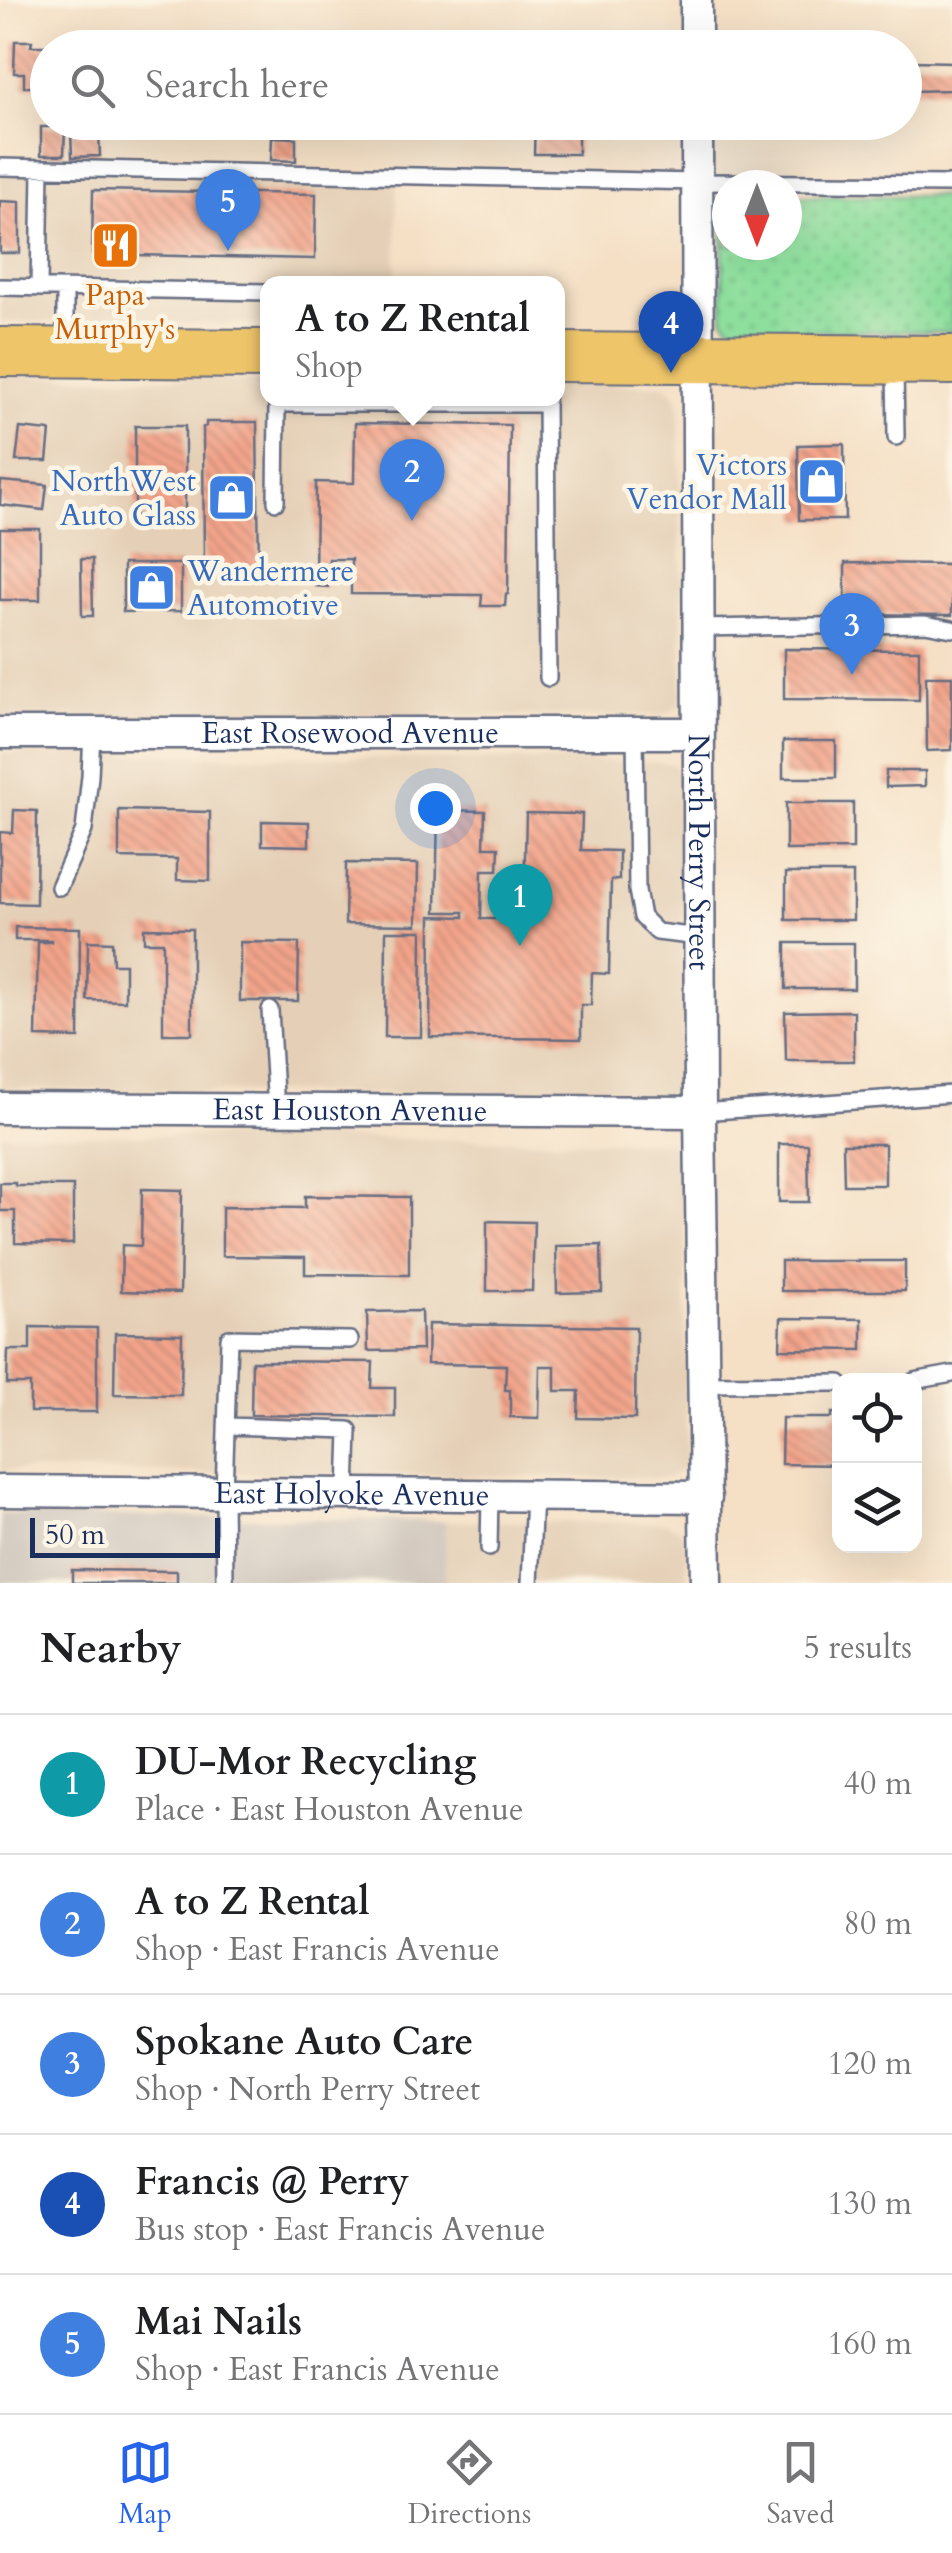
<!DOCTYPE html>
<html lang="en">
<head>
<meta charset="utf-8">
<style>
  body { margin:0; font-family:Cardo,serif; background:#f6f6f6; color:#202124 }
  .controls { position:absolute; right:30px; bottom:30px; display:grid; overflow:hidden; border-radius:20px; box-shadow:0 10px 40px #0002 }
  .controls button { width:90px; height:90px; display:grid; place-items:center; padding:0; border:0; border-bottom:2px solid #e0e0e0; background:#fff; color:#202124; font:50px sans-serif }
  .compass { position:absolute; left:712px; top:170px; width:90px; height:90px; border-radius:50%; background:#fff; box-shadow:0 10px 40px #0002; rotate:180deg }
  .scale { position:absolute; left:30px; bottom:25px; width:190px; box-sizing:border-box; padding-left:10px; border:5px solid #1b2f5e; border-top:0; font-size:28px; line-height:35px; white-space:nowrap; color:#1b2f5e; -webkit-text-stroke:8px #fcf5e5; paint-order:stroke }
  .you { position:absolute; left:435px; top:808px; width:35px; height:35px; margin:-25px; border:8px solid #fff; border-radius:50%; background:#1a73e8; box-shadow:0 0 0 15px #1a73e833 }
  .badge { display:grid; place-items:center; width:65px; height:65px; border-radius:50%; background:#2563eb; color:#fff; font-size:32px; font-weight:700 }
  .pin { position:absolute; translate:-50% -82px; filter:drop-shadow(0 2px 5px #0008) }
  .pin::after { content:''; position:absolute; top:52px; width:35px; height:30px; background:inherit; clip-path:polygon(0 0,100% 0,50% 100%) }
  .popup { position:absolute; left:260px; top:276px; width:305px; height:130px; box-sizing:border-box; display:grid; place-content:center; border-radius:20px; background:#fff; filter:drop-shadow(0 2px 8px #0005); font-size:32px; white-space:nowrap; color:#757577 }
  .popup b { font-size:38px; color:#202124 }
  .popup::after { content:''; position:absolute; left:50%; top:100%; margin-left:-20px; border:20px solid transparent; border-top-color:#fff }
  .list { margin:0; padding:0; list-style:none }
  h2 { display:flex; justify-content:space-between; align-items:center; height:130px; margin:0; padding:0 40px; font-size:42px }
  h2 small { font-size:32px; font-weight:400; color:#757577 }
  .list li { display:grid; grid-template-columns:65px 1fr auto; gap:30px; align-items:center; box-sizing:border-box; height:140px; padding:0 40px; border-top:2px solid #e0e0e0 }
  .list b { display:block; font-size:38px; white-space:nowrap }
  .list p { margin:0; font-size:32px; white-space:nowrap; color:#757577 }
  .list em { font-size:32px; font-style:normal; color:#757577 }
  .icon { flex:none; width:55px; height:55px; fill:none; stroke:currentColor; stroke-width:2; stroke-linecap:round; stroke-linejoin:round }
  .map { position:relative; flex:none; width:952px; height:1583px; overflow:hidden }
  .search { position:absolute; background:#fff; box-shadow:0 10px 40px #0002; left:30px; right:30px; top:30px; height:110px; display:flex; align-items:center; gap:25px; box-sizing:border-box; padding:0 35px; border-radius:55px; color:#757577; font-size:38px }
  .sheet { height:830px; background:#fff }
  nav { display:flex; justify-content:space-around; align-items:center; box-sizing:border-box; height:140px; border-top:2px solid #e0e0e0; background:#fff; font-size:28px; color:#757577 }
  nav a { display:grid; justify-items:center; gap:5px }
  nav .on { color:#2563eb }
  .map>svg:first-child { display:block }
</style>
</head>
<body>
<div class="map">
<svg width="952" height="1583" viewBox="0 0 952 1583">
  <defs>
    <pattern id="green-dots" width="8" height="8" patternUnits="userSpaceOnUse" patternTransform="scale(2.5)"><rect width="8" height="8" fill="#8ede9d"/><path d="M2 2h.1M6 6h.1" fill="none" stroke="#7abf8a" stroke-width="1.8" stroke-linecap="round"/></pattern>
    <pattern id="building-back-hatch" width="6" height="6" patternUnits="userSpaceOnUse" patternTransform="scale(2.5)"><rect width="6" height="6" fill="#f3a48a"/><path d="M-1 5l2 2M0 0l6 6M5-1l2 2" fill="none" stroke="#c48674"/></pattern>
  </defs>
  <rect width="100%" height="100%" fill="#fcf5e5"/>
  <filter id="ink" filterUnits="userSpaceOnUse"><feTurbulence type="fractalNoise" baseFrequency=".01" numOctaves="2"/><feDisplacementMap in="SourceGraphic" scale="20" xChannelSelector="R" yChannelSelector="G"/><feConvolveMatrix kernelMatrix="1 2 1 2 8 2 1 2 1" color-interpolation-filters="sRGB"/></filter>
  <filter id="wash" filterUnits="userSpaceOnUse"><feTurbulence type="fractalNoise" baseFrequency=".0048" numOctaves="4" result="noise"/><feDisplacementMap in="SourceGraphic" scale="40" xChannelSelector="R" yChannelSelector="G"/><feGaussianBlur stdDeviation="2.25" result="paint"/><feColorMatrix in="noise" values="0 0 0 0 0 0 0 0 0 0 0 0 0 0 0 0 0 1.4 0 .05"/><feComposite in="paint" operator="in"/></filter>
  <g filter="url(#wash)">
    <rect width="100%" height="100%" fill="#f5e0c6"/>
    <path fill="#e5d0b7" d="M0,170L397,181L396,283L267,284V324L0,321Z
      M0,376L267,380V398H557V383L662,385L670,388L676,395L679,406L682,695L679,704L670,712L660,715L0,717Z
      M0,753L659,762L670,764L678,770L682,787L684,1072L681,1085L674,1092L657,1097L0,1089Z
      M0,1134L666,1142L672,1145L680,1151L685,1168L686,1463L682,1469L670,1477L663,1478L0,1470Z
      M446,1521L665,1523L676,1527L684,1534L686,1544L687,1583H445Z"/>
    <path fill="#ccc2b9" d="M0,1514L446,1521L445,1583H0Z"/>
    <path fill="url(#green-dots)" stroke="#54867e" stroke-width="2.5" d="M727,196V245H787V196H952V332L738,330L732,328L723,318L722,200Z"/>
    <g id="blocks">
      <path fill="url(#building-back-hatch)" d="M15,41H32L31,46H48V87H24V73H14Z
        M913,61L951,62L952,90L913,91Z
        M535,122H572V126H578V154H534Z
        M41,127H65L64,155H41Z
        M99,131L100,156L72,157L71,132Z
        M272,137L296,138V161L271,160Z
        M93,190L316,194L315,259L92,254Z
        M0,201L20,202V253H0Z
        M206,422H257L259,569H204L203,427L206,426Z
        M355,423L510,425L508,594H506L505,606H481L482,595L351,594V559H329L328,587L315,586L316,482L354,483Z
        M135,426H185V517H135Z
        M20,428L50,431L47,461H16Z
        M844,444L845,520H799L798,445Z
        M1,481L47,485L44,510L0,505Z
        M0,529H40V600H0Z
        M81,559H92L93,616H82Z
        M845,563L952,564V615L845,614Z
        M123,564H181V611L123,612Z
        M784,649L919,650V700L784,699Z
        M926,676H952V750L927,751Z
        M783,741H836V778H783Z
        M886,771H925V786L886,787Z
        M786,803H853V849L786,850Z
        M14,810L37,811L36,904L0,903V832L13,833Z
        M119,810L210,812V881L177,880V859L119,858Z
        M438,810L485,811L484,847H499L498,870H482L481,919H508V898H524L526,813L582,814L581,850L619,851V880H611L609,974L592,973L591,1005H581V1039L430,1037L431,916L464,917V912H436Z
        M262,821L309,822V846L262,845Z
        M346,863L418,864L417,925L345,924Z
        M786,873H853V920H786Z
        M15,927L80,928L79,1038L36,1037L38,942H51V940H15Z
        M144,928L192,929V1034H163V942H144Z
        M386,931H422L421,1037H385Z
        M88,941L112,942L113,964H125V1001L87,1000Z
        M240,942L299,943L298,1001H240Z
        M786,943H854V989H786Z
        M854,1011V1061H786L785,1012Z
        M779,1144H808L809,1202H779Z
        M843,1144H885V1185H844Z
        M0,1183H16V1186H73V1244L15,1243V1211H0Z
        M142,1189L182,1190L180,1293L121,1291L122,1245L141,1246Z
        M305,1196L409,1197V1275L305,1274V1257L222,1256V1207L305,1208Z
        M487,1221L534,1222L532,1291H487Z
        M601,1245L602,1292L557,1293L556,1246Z
        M781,1261H905V1291H781Z
        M421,1311L422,1350L368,1351L367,1312Z
        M781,1318L862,1319V1350L780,1349Z
        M428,1324L636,1327L635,1419L578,1418L579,1391H555V1366H540L539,1418L510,1417V1390H505L506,1365L427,1364Z
        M30,1327L97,1328V1412H30V1384H7L8,1350H30Z
        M115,1333L182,1334L181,1395L114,1394Z
        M252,1361L373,1362L372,1388H395V1417L251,1415Z
        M832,1413H840V1465L781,1464L782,1418H832Z
        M72,1570L177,1571V1583H72Z"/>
    </g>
  </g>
  <g filter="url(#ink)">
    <use href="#blocks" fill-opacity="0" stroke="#676d82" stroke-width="2.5"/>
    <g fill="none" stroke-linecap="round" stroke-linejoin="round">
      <defs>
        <path id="lane" d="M0,167L698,182L952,184
          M0,287L267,292
          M39,288L41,168
          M65,288V349
          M895,366L896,437
          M278,398L277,404H546
          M546,398L548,678
          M276,502L277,404
          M697,628L925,624L952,629
          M635,733L637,890L642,917L657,932L699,937
          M59,887L84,830L90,776L92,733
          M270,1010L276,1110
          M700,1112L952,1094
          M914,1381L952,1374
          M704,1384L840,1383
          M226,1426L349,1430L347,1494
          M489,1548L490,1495
          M225,1583L224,1493L229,1338L350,1340
          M530,1583L534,1495"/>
        <g id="street">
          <path d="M696,0V48"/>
          <path id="s1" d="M697,122L700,1112L706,1583"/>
          <path id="s2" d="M0,733H698"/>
          <path id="s3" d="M0,1108L700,1112"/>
          <path id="s4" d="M0,1491L706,1497"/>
        </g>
        <path id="primary" d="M0,352L267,354
          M557,357L952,360"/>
      </defs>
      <use href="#lane" stroke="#676d82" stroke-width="20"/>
      <use href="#street" stroke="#676d82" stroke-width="35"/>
      <use href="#primary" stroke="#676d82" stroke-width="52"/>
      <use href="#lane" stroke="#fff" stroke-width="15"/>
      <use href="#street" stroke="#fff" stroke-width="30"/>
      <use href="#primary" stroke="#eec569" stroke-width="48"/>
    </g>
  </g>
  <defs>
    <symbol id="restaurant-square" viewBox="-11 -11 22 22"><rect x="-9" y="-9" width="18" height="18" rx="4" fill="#e8710a" stroke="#fcf5e5"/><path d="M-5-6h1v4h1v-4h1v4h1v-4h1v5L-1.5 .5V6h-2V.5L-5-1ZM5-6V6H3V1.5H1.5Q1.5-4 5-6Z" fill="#fff"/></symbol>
    <symbol id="shop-square" viewBox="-11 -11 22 22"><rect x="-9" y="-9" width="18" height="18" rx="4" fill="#3f7fe0" stroke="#fcf5e5"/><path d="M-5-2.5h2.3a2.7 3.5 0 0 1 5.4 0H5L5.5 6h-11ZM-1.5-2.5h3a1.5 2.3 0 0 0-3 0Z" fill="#fff"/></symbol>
  </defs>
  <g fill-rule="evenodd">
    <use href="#restaurant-square" x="88" y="218" width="55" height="55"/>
    <use href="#shop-square" x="794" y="454" width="55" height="55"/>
    <use href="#shop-square" x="204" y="470" width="55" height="55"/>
    <use href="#shop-square" x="124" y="560" width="55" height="55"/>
  </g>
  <g text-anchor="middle" stroke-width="9" stroke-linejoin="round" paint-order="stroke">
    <g font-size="30" fill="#c56008" stroke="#fcf5e5">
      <text x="115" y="305">Papa<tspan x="115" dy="34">Murphy's</tspan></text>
    </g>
    <g font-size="30" fill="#366cbe" stroke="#fcf5e5" text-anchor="end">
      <text x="787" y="475">Victors<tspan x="787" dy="34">Vendor Mall</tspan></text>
      <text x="196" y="491">NorthWest<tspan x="196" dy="34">Auto Glass</tspan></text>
      <text x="187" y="581" text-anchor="start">Wandermere<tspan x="187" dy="34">Automotive</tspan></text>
    </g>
    <g font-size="30" fill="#1b2f5e" stroke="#fcf5e5">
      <text dy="10" stroke="none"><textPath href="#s2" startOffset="350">East Rosewood Avenue</textPath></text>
      <text dy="10" stroke="none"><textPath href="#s1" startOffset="730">North Perry Street</textPath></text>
      <text dy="10" stroke="none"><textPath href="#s3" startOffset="350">East Houston Avenue</textPath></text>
      <text dy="10" stroke="none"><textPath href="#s4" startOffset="352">East Holyoke Avenue</textPath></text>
    </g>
  </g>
</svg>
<div class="controls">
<button><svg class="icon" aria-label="locate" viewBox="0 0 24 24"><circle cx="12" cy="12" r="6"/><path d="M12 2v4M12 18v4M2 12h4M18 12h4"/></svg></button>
<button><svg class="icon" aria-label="layers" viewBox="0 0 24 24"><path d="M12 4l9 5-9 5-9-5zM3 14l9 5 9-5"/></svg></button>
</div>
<svg class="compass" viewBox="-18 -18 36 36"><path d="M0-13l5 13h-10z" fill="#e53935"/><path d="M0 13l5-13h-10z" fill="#757577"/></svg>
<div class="scale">50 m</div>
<div class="you"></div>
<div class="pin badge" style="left:520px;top:946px;background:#0f9aa8">1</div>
<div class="pin badge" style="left:412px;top:521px;background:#3f7fe0">2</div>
<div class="popup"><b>A to Z Rental</b>Shop</div>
<div class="pin badge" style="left:852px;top:675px;background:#3f7fe0">3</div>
<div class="pin badge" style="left:671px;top:373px;background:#1a4fb4">4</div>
<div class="pin badge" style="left:228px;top:251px;background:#3f7fe0">5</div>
<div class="search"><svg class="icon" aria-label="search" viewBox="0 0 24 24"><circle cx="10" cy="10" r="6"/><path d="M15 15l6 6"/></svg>Search here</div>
</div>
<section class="sheet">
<h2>Nearby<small>5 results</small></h2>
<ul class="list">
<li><span class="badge" style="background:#0f9aa8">1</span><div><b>DU-Mor Recycling</b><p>Place · East Houston Avenue</p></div><em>40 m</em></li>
<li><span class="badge" style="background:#3f7fe0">2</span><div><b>A to Z Rental</b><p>Shop · East Francis Avenue</p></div><em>80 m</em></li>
<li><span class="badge" style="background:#3f7fe0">3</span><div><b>Spokane Auto Care</b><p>Shop · North Perry Street</p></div><em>120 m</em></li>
<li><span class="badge" style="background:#1a4fb4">4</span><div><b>Francis @ Perry</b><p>Bus stop · East Francis Avenue</p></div><em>130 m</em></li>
<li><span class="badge" style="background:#3f7fe0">5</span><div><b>Mai Nails</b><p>Shop · East Francis Avenue</p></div><em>160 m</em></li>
</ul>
</section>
<nav>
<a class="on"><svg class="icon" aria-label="map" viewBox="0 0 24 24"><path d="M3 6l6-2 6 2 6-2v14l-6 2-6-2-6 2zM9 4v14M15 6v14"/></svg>Map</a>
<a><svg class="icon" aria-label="directions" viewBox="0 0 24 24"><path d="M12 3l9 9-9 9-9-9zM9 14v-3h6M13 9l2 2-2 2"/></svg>Directions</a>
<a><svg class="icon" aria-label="saved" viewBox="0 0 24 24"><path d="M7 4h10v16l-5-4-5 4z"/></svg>Saved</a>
</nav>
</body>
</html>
